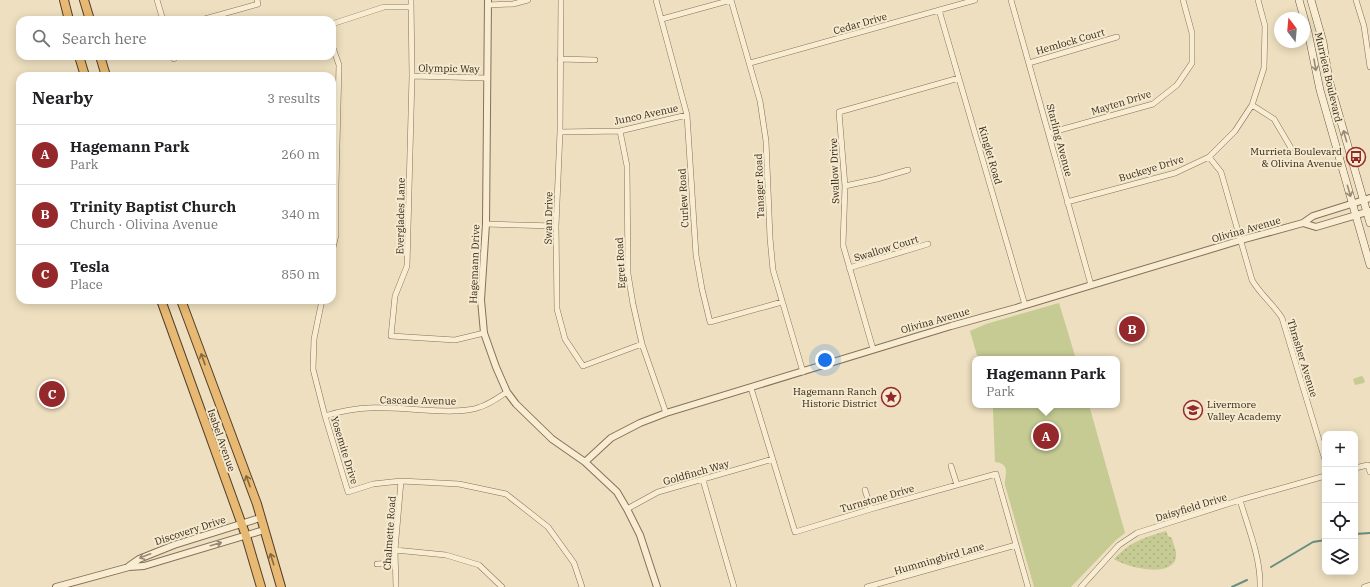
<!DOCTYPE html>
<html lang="en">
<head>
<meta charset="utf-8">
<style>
  body { margin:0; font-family:"IBM Plex Serif",serif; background:#f6f6f6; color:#202124 }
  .controls { position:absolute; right:12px; bottom:12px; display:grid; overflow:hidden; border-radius:8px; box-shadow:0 2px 10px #0003 }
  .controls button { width:36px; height:36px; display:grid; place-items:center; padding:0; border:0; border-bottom:1px solid #e0e0e0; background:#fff; color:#202124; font:20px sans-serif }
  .compass { position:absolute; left:1274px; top:12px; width:36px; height:36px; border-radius:50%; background:#fff; box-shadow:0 2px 10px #0003; rotate:344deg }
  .you { position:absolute; left:825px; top:360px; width:14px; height:14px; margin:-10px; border:3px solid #fff; border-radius:50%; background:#1a73e8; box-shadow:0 0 0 6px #1a73e833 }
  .badge { display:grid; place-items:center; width:26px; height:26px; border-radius:50%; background:#94282a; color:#fff; font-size:13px; font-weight:700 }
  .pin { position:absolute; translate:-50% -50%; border:2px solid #fff; box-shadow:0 1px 4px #0006 }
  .popup { position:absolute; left:972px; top:356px; width:148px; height:52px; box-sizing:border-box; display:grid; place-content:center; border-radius:8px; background:#fff; filter:drop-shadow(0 1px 3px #0005); font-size:13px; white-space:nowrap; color:#757577 }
  .popup b { font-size:15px; color:#202124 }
  .popup::after { content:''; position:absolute; left:50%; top:100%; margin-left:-8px; border:8px solid transparent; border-top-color:#fff }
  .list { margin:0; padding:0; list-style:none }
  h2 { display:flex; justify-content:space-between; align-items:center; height:52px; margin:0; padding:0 16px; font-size:17px }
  h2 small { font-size:13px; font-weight:400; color:#757577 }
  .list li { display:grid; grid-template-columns:26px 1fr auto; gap:12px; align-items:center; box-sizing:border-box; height:60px; padding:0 16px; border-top:1px solid #e0e0e0 }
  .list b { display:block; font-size:15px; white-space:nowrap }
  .list p { margin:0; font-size:13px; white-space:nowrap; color:#757577 }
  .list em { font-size:13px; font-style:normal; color:#757577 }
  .icon { flex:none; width:22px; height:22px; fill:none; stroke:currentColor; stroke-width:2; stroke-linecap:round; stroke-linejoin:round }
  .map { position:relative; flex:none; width:1370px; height:587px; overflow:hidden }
  .search { position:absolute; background:#fff; box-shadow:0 2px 10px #0003; left:16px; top:16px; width:320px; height:44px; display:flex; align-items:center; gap:10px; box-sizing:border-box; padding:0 14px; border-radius:12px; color:#757577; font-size:15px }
  .panel { position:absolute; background:#fff; box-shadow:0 2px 10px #0003; left:16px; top:72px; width:320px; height:232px; border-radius:12px }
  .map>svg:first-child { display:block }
</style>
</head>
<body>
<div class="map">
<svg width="1370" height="587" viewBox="0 0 1370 587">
  <defs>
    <pattern id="grass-dots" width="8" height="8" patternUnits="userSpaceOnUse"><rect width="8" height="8" fill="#c5cb93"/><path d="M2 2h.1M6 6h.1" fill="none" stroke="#aaae7e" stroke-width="1.8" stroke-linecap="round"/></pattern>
  </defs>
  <rect width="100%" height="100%" fill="#eddfbf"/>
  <path fill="url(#grass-dots)" d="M1166,531L1168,536L1172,538C1173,544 1177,551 1176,557C1173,579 1125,567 1114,559C1131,541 1143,538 1166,531Z"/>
  <path fill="#c5cb93" d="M1059,303L1076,359H978L970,331L986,324Z
    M1361,376L1363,377L1365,381L1364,383L1355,385L1353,379Z
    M992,405H1089L1125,533L1116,540L1071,587H1034L1005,485C1004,476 1012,464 995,462L993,409Z"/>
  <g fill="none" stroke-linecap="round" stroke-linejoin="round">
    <path stroke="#6a8c84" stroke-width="2" d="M1355,534L1370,533
      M1271,567L1313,542L1325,540
      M1232,587L1247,580"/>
    <defs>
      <path id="minor" d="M157,0L163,20
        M411,0L412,76L407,266L395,296L391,336L455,340L484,333
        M561,0L560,132L556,226L557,309L565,339L583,366L642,344
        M656,0L687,115L696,255L702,289L710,322L782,302
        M1011,0L1091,285
        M1356,0L1364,26L1370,67
        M488,5L513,4L528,0
        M939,10L1025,305
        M662,19L731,0L760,101L766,141L770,238L773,270L803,372
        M201,20L258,4L257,0
        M332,24L384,7H411
        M332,45L339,65L336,185V235L332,252
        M173,56L174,59
        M560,59L595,60
        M750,63L975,0
        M1029,63L1117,37
        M412,76L486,78
        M1252,105L1274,119L1291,148
        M332,107H338
        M620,131L627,166L628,274L633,304L642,344L666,413
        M560,132L620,131L687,115
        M1049,133L1153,104L1177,85L1192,63V33L1183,0
        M1209,157L1221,172L1252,280C1260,294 1273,304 1282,318L1325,460
        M845,186L877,179L908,170
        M1067,202L1175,173L1209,157L1235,131L1252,105L1264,68L1265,26L1258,0
        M486,224L556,226
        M849,268L928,244
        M322,300L314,339L313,369L325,416L348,492L373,484L401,481L459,484L506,494L548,527L574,563L582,587
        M873,349L843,245L845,186L839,112L959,78
        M751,388L795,532L871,509L996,474L1028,587
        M325,416C359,405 387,407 422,410C438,411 466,413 480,407C490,404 499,397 507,392
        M951,466L957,485
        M1355,468L1368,465L1370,472
        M703,480L734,587
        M865,490L871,509
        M1240,500C1248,528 1261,558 1260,587
        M627,509L658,492L773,459
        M395,550L446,555L479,565L502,587
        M377,564L395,563
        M396,587L395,550L401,481
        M867,587L1016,545
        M1081,587L1119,545L1137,533L1240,500L1325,476
        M1364,587L1370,585"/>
      <path id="tertiary" d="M488,0L486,224L481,300L484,333L496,367L507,392L516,404L552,439L585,462L617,492L627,509L640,535L657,587
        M1303,223L1316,227L1370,211
        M585,462L611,438L640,423L666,413L951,326L1016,308L1241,240L1303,223L1313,216L1370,198
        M129,566L139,559L174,545L260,518
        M56,587L129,567L144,566L264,530"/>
      <path id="secondary" d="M1299,0L1308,32L1320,90L1370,265
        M1311,0L1323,42L1329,80L1370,223"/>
      <path id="trunk" d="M64,0L69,20
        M84,0L90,20
        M79,56L85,76
        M100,56L106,76
        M161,300L246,536L261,587
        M181,300L257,504L281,587"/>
    </defs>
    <use href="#minor" stroke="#867058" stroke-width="6"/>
    <use href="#tertiary" stroke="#867058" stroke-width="8"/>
    <use href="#secondary" stroke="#67513b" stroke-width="8"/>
    <use href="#trunk" stroke="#533e2c" stroke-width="10"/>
    <use href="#minor" stroke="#f8edd2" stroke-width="5"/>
    <use href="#tertiary" stroke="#f8edd2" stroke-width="6"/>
    <use href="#secondary" stroke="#f8edd2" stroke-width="7"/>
    <use href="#trunk" stroke="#e7b972" stroke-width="8"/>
  </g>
  <defs><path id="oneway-shaft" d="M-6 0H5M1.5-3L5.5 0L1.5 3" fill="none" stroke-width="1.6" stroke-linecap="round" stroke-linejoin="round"/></defs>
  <g stroke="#968a77">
    <use href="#oneway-shaft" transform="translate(1315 65) rotate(80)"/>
    <use href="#oneway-shaft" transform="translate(1345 136) rotate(-106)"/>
    <use href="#oneway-shaft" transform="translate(1349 191) rotate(74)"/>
    <use href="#oneway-shaft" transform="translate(216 544) rotate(-16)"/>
    <use href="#oneway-shaft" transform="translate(145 556) rotate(159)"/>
  </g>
  <g stroke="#856943">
    <use href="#oneway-shaft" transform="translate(203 359) rotate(-110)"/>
    <use href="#oneway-shaft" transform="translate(248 481) rotate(-110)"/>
    <use href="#oneway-shaft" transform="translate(272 559) rotate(-107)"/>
  </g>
  <defs>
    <symbol id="bus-ring" viewBox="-11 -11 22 22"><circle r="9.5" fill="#f5e9ce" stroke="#94282a" stroke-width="1.5"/><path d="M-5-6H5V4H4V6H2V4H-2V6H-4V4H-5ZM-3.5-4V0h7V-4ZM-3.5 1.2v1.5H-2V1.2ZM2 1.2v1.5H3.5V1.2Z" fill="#94282a"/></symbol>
    <symbol id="sight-ring" viewBox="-11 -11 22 22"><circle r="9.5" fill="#f5e9ce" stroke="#94282a" stroke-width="1.5"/><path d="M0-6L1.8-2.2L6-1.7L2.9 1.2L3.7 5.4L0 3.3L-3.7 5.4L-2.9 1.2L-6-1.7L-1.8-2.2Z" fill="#94282a"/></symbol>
    <symbol id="school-ring" viewBox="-11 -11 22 22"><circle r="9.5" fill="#f5e9ce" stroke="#94282a" stroke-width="1.5"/><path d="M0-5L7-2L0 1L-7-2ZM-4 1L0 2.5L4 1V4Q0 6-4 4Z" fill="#94282a"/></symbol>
  </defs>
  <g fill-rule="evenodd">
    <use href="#bus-ring" x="1345" y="146" width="22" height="22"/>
    <use href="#sight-ring" x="880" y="386" width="22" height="22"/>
    <use href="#school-ring" x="1182" y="399" width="22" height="22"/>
  </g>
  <g text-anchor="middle" stroke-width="4" stroke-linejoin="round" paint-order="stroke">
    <g font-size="10" fill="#35281c" stroke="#f5e9ce">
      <text transform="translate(860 23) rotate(-16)" y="4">Cedar Drive</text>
      <text transform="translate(1070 41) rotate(-16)" y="4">Hemlock Court</text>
      <text transform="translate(449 68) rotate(1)" y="4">Olympic Way</text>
      <text transform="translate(1329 77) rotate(77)" y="4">Murrieta Boulevard</text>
      <text transform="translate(1121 102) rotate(-17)" y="4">Mayten Drive</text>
      <text transform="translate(646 114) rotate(-12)" y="4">Junco Avenue</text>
      <text transform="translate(1060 140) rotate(75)" y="4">Starling Avenue</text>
      <text transform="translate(991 155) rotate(74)" y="4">Kinglet Road</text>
      <text transform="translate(1151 168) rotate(-17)" y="4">Buckeye Drive</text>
      <text transform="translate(834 171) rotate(-92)" y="4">Swallow Drive</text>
      <text transform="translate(759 186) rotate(-92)" y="4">Tanager Road</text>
      <text transform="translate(683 198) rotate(-93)" y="4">Curlew Road</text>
      <text transform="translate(400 216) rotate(-89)" y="4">Everglades Lane</text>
      <text transform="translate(548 218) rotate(-89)" y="4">Swan Drive</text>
      <text transform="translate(1246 229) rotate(-16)" y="4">Olivina Avenue</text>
      <text transform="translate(886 248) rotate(-17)" y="4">Swallow Court</text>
      <text transform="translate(620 263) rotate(-93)" y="4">Egret Road</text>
      <text transform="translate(474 264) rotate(-88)" y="4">Hagemann Drive</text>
      <text transform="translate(935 320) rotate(-16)" y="4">Olivina Avenue</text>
      <text transform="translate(1303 358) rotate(73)" y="4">Thrasher Avenue</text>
      <text transform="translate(418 400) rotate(1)" y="4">Cascade Avenue</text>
      <text transform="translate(222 440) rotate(71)" y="4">Isabel Avenue</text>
      <text transform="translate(345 450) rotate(73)" y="4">Yosemite Drive</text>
      <text transform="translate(696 472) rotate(-16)" y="4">Goldfinch Way</text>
      <text transform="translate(877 498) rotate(-16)" y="4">Turnstone Drive</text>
      <text transform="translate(1191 507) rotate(-17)" y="4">Daisyfield Drive</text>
      <text transform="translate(190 530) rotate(-18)" y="4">Discovery Drive</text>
      <text transform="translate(389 533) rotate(-86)" y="4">Chalmette Road</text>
      <text transform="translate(939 558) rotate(-16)" y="4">Hummingbird Lane</text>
    </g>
    <g font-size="10" fill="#35281c" stroke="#f5e9ce" text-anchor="end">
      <text x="1342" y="155">Murrieta Boulevard<tspan x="1342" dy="12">&amp; Olivina Avenue</tspan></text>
      <text x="877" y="395">Hagemann Ranch<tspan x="877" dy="12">Historic District</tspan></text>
      <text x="1207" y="408" text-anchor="start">Livermore<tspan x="1207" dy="12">Valley Academy</tspan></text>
    </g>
  </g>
</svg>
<div class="controls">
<button>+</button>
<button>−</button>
<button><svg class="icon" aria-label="locate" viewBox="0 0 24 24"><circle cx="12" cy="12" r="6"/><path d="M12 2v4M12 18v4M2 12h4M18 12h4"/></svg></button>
<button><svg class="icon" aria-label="layers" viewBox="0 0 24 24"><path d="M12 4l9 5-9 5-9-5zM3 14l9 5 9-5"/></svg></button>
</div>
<svg class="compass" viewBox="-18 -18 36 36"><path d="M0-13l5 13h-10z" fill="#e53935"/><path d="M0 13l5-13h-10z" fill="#757577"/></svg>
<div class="you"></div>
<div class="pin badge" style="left:1046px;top:436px">A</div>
<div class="popup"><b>Hagemann Park</b>Park</div>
<div class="pin badge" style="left:1132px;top:329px">B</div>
<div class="pin badge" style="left:52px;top:394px">C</div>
<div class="search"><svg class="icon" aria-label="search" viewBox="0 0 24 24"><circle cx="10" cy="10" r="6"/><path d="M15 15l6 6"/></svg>Search here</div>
<section class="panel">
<h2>Nearby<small>3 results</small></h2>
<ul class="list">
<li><span class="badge">A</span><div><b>Hagemann Park</b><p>Park</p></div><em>260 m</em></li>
<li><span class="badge">B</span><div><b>Trinity Baptist Church</b><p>Church · Olivina Avenue</p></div><em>340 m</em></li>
<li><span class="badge">C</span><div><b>Tesla</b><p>Place</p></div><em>850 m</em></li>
</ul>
</section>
</div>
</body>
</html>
